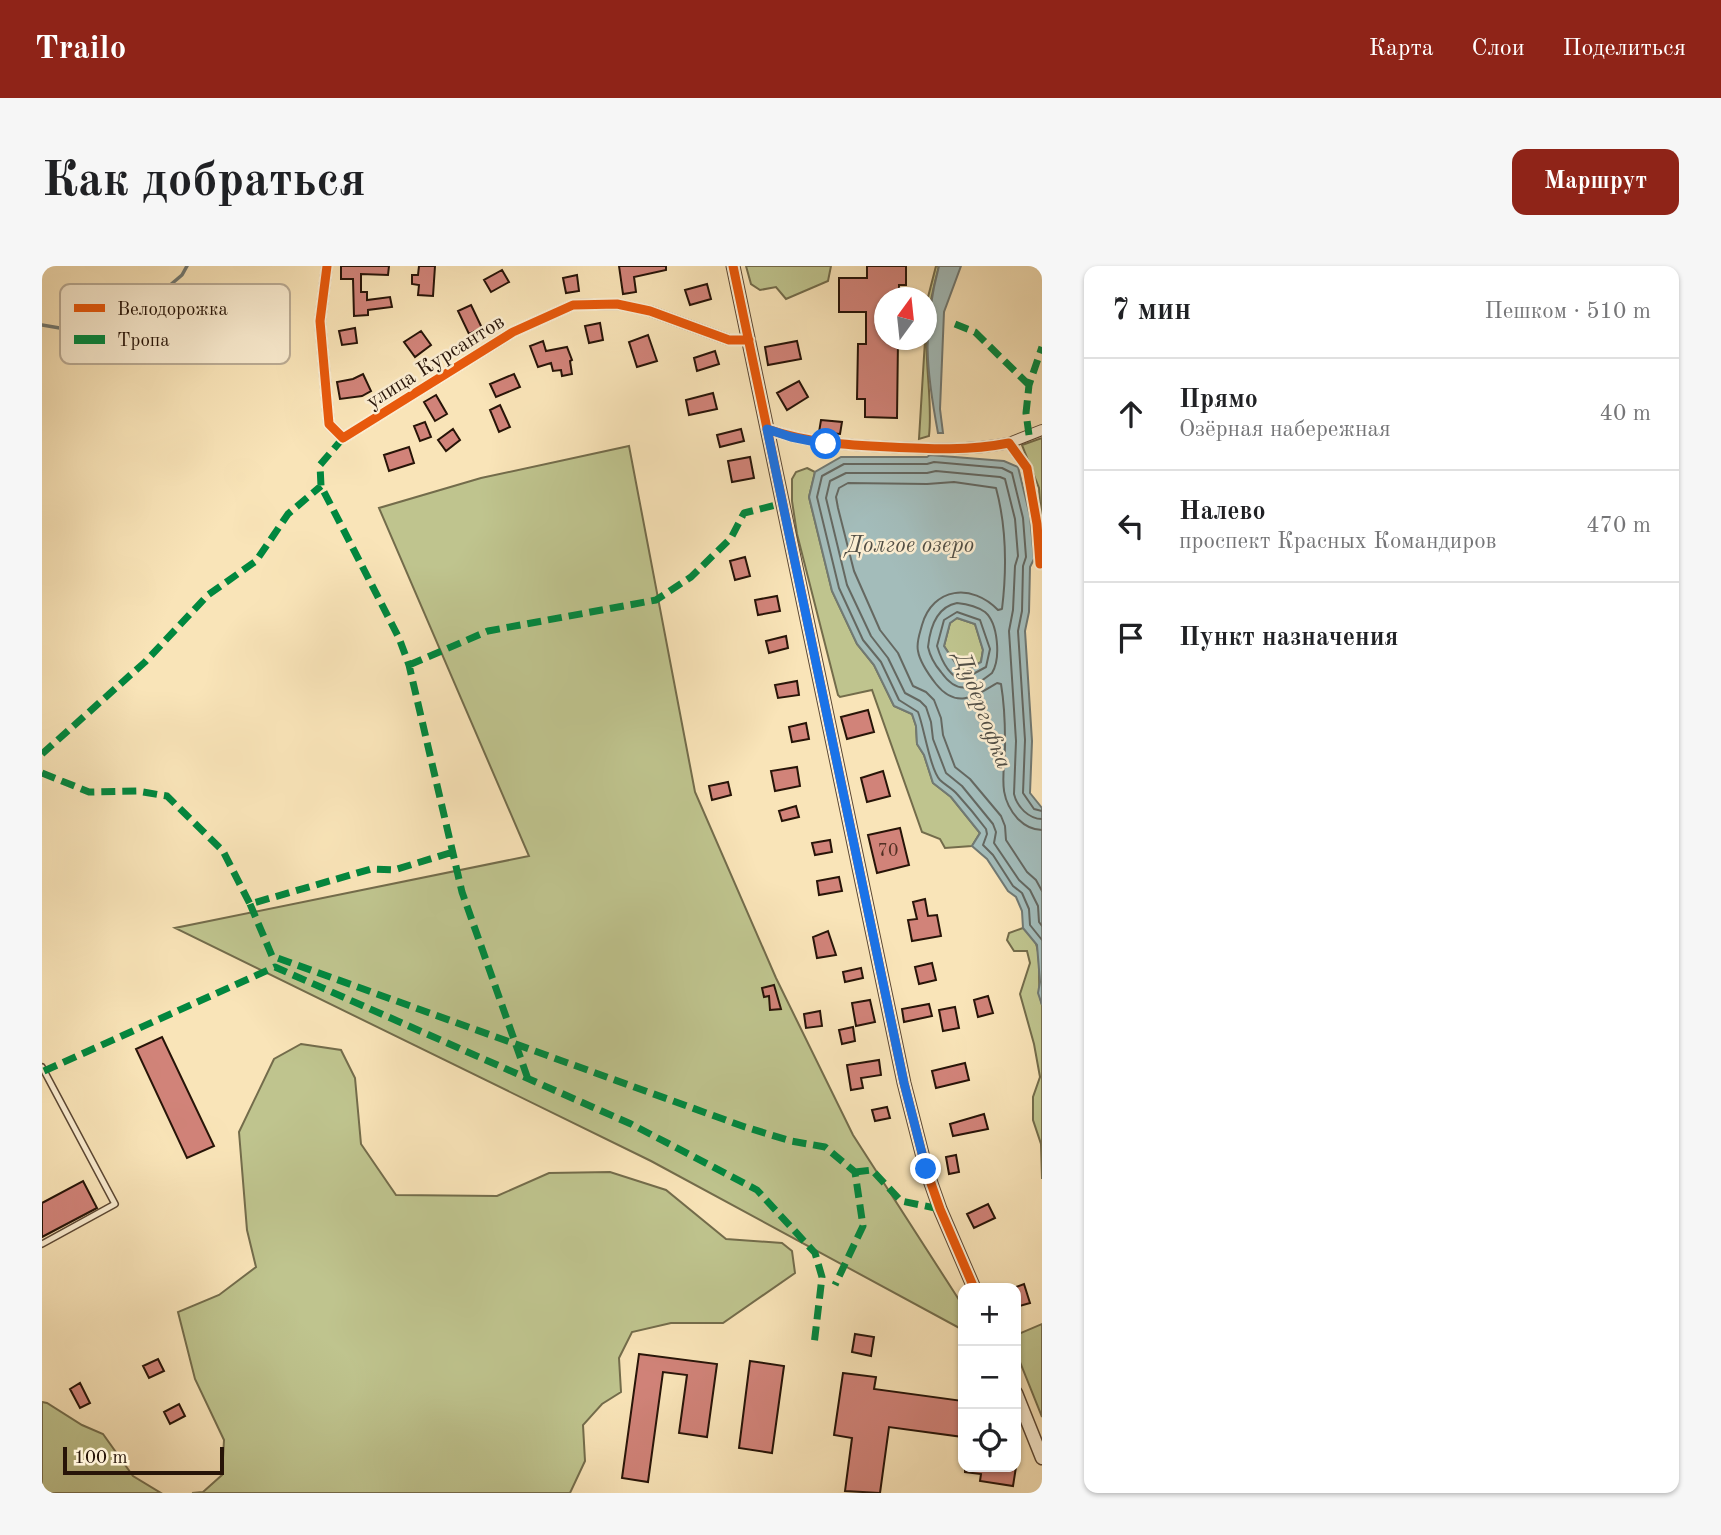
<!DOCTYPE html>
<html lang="ru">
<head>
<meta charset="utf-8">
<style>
  body { margin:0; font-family:"Old Standard TT",serif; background:#f6f6f6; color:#202124 }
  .controls { position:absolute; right:21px; bottom:21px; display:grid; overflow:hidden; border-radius:14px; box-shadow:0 2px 5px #0004 }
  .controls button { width:63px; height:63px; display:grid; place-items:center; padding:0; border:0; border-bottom:2px solid #e0e0e0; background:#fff; color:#202124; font:35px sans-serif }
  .compass { position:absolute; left:832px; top:21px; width:63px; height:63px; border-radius:50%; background:#fff; box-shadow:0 2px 5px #0004; rotate:15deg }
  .scale { position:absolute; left:21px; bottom:18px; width:161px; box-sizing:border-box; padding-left:7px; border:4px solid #271408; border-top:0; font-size:19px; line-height:24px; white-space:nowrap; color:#271408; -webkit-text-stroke:5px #fbedd1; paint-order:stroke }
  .stop { position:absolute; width:21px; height:21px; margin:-16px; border:5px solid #1a73e8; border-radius:50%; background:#fff }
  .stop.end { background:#1a73e8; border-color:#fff; box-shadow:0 2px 7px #0008 }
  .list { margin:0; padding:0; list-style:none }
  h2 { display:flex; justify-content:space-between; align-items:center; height:91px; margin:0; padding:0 28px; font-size:30px }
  h2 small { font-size:23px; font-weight:400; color:#757577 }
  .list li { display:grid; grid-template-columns:46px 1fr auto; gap:21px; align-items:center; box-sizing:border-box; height:112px; padding:0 28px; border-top:2px solid #e0e0e0 }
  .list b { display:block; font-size:26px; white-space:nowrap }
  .list p { margin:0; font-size:23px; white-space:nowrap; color:#757577 }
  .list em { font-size:23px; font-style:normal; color:#757577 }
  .icon { flex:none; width:38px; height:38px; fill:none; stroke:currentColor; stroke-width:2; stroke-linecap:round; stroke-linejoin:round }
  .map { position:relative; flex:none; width:1000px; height:1227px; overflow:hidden; border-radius:14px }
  header { display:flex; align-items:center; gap:42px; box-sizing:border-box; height:98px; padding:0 35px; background:#8f2418; color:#fff }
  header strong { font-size:33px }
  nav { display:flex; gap:38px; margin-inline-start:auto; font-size:24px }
  .intro { display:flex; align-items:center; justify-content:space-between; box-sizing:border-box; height:168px; padding:0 42px }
  h1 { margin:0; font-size:49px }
  .button { padding:18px 32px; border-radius:14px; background:#8f2418; color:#fff; font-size:24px; font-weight:700 }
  main { display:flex; gap:42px; padding:0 42px }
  aside { flex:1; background:#fff; border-radius:14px; box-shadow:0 2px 5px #0004 }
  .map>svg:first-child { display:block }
</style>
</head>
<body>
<header>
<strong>Trailo</strong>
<nav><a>Карта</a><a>Слои</a><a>Поделиться</a></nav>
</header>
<div class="intro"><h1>Как добраться</h1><a class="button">Маршрут</a></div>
<main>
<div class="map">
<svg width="1000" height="1227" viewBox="0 0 1000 1227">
  <rect width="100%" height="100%" fill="#f9e4b8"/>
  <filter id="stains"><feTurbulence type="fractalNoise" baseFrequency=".00286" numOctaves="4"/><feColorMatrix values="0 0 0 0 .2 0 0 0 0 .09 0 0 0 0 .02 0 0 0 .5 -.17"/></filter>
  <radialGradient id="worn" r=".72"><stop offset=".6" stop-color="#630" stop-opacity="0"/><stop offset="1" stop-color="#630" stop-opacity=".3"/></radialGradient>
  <path fill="#bfc48e" stroke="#736c4b" stroke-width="2" d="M704,0H789L786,15L744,33L734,21L718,24L709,18Z
    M894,0H897C892,20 887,39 885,60C882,97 891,134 887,170L877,173L883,74H884L885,35Z
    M1000,172V267L997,222L980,179Z
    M587,180L653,526L734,712L811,869L921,1040V1064L609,895L133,662L487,590L337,242L439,212Z
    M765,202L773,206L767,231L790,325L815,378L832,399L852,440L870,448L874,460L875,478L882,489L891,517L909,531L938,567L930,580L903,582L898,573L880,566L830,424L798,431L796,429L755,268L750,235V213L754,206Z
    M915,352L933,358L941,384L939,396L919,407L902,380L908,357Z
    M981,662C986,667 994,674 995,681C1000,700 994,721 1000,739V913L999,878L991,854V831L998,811L992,778L978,728L988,697L985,685H972L965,674L967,667Z
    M259,778L299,784L313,812L319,878L354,929L455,930L507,907L568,906L624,924L684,973L740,977L750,985L753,1007L681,1057H629L590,1066L577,1092L579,1126L560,1138L541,1159L543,1195L528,1227H150L161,1226L180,1209L182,1174L153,1113L136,1046L177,1029L214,1001L205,964L197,866L232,793Z
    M1000,1058V1151L974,1086V1069Z
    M0,1136L5,1137L40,1159L61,1168L91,1210L119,1227H0Z"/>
  <path fill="#a3bcba" stroke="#717973" stroke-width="2" fill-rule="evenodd" d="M897,0H919L902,46L898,143L901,167H896C884,103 880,64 897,0Z
    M888,189L962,195L976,201L988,250L992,293L988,301L987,346L983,365L990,475L988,527L1000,542V739L996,727L998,716L995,679L981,662L980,645L974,631L966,625L945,593L930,580L938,567L909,531L891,517L882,489L875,478L874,460L870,448L852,440L832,399L815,378L790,325L767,231L773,206L799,191H885ZM915,352L933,358L941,384L939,396L920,407L902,380L908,357Z"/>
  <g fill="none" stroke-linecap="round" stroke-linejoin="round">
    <path stroke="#656861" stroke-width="2" d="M915,337C924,338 936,341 943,346C956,357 959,392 950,407C930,423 916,430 899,406C893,399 888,390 886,381C888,362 894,341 915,337Z
      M915,346L938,354L948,383L944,401L920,414C907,410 899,393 895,380L902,354Z
      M1000,545L992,543L981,527L983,474L976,365L980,345L981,300L984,291L981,252L970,207L960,202L892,196L885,198H802L780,210L775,231L797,322L821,374L839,396L857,434L876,446C882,461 888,503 898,514C903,519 910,522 915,528C925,539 935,551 944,563L945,568L941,579L951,589L971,620L980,627L987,643L988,659L1000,674
      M1000,553C987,553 975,541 972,528L974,475L967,365L971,344L973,300L976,290L973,253L963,213L958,211L894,205L885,207H804L788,215L784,232L805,319L829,370L846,392L863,427L878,435L884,441L889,456L891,473L904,507L920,520L951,558L954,566L952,577L977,614L988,624L996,640L997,656L1000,660
      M1000,564C990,564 983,560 976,553C953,528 964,504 963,474C963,456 962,436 959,418L955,417C932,431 914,443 894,418C887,409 878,397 876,385C874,376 878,367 880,359C891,321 930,317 956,344L960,343C965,302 965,263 954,222L912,216L885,218L806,217L797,222L794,231L796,242L812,305L838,364L856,387L871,420L884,426L892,434L899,452L901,469L913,501L928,513L959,550L963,560L964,574L985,606L994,614L1000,625"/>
    <path stroke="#717973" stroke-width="3.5" d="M0,59L41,66L62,65L101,42L140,9L145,0"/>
  </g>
  <path fill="#d18379" stroke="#271408" stroke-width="2" d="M299,0H347L346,9L319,8V26H325V34L348,31L350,41L326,44V49L312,50L311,13H299Z
    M377,0H393L391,30L376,29L377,19L370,18V9H376Z
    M577,0H624V4L592,11L594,26L581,28Z
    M825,0H864V19H857V32H843V74H856L855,152L823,151V133H815L816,78H824V46H797V12H825Z
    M460,4L467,16L449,26L442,14Z
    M535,9L537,25L524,27L521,12Z
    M665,18L669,33L648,39L643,24Z
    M429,39L440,62L427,68L416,45Z
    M558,57L561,74L547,77L543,60Z
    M313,62L315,77L300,79L297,65Z
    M379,65L389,79L373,91L362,76Z
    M606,69L615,95L595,101L587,76Z
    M501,75L504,85L525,81L530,94L528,95L530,108L520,110L519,104L511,105L509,97L496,101L488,80Z
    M755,75L759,93L726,99L723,81Z
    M673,85L677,98L655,105L652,92Z
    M321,108L329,125L320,130L298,133L295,116L311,113Z
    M472,108L478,121L454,131L448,118Z
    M757,115L766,131L745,144L735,127Z
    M671,127L675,143L647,149L644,134Z
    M394,129L405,148L393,155L382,136Z
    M458,139L468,161L457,166L448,144Z
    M779,154L800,156L798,168L777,166Z
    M383,156L389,171L378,175L372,160Z
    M411,163L418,174L404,185L396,174Z
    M699,163L702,175L678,181L675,169Z
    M367,181L372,197L347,205L342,189Z
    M708,191L712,212L690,216L686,195Z
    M703,291L708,310L693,314L688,295Z
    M735,330L738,345L716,349L713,334Z
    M744,370L746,382L727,387L724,375Z
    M755,415L757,429L736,432L733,419Z
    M826,444L832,466L805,473L799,451Z
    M764,457L767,473L750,476L747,461Z
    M755,501L758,520L733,525L729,505Z
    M841,505L848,530L825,536L819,512Z
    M686,516L689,529L670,534L667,520Z
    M754,540L757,551L740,555L737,545Z
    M858,562L867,599L835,607L826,569Z
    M788,574L790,586L773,589L770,577Z
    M797,611L800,625L777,629L775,615Z
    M883,633L886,650L895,649L899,670L870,675L866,654L875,653L871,636Z
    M786,665L794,689L775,692L771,671Z
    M890,697L894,714L877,718L873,701Z
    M819,702L821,712L803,716L801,706Z
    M732,719L739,743L728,744L727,730L722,731L720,722Z
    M946,730L951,747L936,751L932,734Z
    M828,734L833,756L814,760L810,737Z
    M887,738L890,750L862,756L860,743Z
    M913,741L917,762L901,765L897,744Z
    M778,745L780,760L764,762L762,748Z
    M811,761L813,775L800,778L797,764Z
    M120,771L172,880L145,892L94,783Z
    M837,794L839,809L819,812L821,822L809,824L805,799Z
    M923,797L927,814L894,822L890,805Z
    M845,841L848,852L833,855L830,844Z
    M942,848L946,863L911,870L908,858Z
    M914,889L917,906L907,908L904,891Z
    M41,915L55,942L0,971V937Z
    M946,938L953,952L932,962L925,948Z
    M982,1018L988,1037L974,1041V1021Z
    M813,1068L832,1071L829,1090L810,1086Z
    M597,1088L675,1098L665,1171L637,1167L645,1109L621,1106L606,1216L580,1212Z
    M116,1093L122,1105L107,1112L101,1100Z
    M708,1095L742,1100L730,1187L697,1182Z
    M801,1107L834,1111L832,1123L921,1135V1171L847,1161L838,1227L803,1225L810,1172L792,1169Z
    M38,1117L48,1137L38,1142L28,1123Z
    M137,1138L143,1150L128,1158L122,1146Z
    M923,1201H974L971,1220L938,1215L939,1208L923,1206Z"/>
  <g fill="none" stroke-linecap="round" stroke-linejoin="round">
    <defs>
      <path id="service" d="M0,801L73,938L0,978"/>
      <path id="minor" d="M285,0L278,55L287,158L301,172L471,66L531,39L575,38L608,45L687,74H707
        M725,163C766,177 805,179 848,181C888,183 927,185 967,177L985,202L995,258L998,298
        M967,177L1000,164"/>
      <path id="tertiary" d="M691,0L862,817L884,903L898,943L932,1022
        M974,1127L1000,1192"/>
    </defs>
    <use href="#service" stroke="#5c4834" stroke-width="8"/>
    <use href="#minor" stroke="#5c4834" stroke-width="12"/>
    <use href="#tertiary" stroke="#5c4834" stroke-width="15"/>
    <use href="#service" stroke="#fbedd1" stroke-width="5"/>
    <use href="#minor" stroke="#fbedd1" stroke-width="10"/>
    <use href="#tertiary" stroke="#fbedd1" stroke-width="12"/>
    <path stroke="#00873e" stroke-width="7" stroke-dasharray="14 7" stroke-linecap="butt" d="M913,58L933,66L987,119
      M987,169L984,147L987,119L1000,81
      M301,172L278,199L279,220L357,372L367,399L420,626L486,813
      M367,399L446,365L614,334L649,311L689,272L702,247L742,237
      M0,488L103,396L166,329L214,295L246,248L279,220
      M0,507L47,526L95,525L125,530L181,585L208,638L329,603L352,604L411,586
      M208,638L230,690L703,861L749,875L783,881L813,906L821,960L793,1019
      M2,805L233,701L589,858L715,924L773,987L780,1011L772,1079
      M813,906L830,904L859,935L898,943"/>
    <defs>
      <path id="cycleway" d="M285,0L278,55L287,158L301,172L471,66L531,39L575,38L608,45L687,74H707
        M691,0L862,817L884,903L898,943L932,1022
        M725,163C766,177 805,179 848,181C888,183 927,185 967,177L985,202L995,258L998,298"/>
    </defs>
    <use href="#cycleway" stroke="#fbedd1" stroke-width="13"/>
    <use href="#cycleway" stroke="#e8590c" stroke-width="9"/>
  </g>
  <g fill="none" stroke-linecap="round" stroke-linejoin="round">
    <path stroke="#1a73e8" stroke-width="9" d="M784,178L749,171L725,163L862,817L884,903"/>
  </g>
  <g text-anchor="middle" stroke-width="5" stroke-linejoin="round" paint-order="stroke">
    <g font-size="18" fill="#523024">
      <text x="846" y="590">70</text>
    </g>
    <g font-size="21" fill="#271408" stroke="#fbedd1">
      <text transform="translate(393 95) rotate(-32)" y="7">улица Курсантов</text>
    </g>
    <g font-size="23" font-style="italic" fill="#524f46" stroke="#fbedd1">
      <text x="868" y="286">Долгое озеро</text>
      <text transform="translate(942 444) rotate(69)" y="8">Дудергофка</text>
    </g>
  </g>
  <rect x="18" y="18" width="230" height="80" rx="10" fill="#fbedd1" stroke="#bbac95" stroke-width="2"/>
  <rect x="32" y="38" width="31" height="8" fill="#e8590c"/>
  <rect x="32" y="69" width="31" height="9" fill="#00873e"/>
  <g font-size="19" fill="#271408">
    <text x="75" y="49">Велодорожка</text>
    <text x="75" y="80">Тропа</text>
  </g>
  <rect width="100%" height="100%" filter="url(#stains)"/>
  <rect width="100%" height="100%" fill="url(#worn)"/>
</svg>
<div class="controls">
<button>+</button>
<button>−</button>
<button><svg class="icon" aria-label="locate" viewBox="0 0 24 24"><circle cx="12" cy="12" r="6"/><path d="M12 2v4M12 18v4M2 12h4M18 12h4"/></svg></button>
</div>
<svg class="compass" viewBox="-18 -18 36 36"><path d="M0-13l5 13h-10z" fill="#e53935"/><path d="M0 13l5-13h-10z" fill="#757577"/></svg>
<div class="scale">100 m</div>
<div class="stop" style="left:784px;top:178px"></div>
<div class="stop end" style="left:884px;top:903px"></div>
</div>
<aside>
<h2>7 мин<small>Пешком · 510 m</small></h2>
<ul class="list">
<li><svg class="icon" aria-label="ahead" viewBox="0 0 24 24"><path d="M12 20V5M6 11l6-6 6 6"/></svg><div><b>Прямо</b><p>Озёрная набережная</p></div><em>40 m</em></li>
<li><svg class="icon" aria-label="left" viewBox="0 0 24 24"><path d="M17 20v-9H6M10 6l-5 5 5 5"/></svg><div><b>Налево</b><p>проспект Красных Командиров</p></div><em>470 m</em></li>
<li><svg class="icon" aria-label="arrive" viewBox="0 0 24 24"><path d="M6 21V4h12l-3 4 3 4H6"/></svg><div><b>Пункт назначения</b></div></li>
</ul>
</aside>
</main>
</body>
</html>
